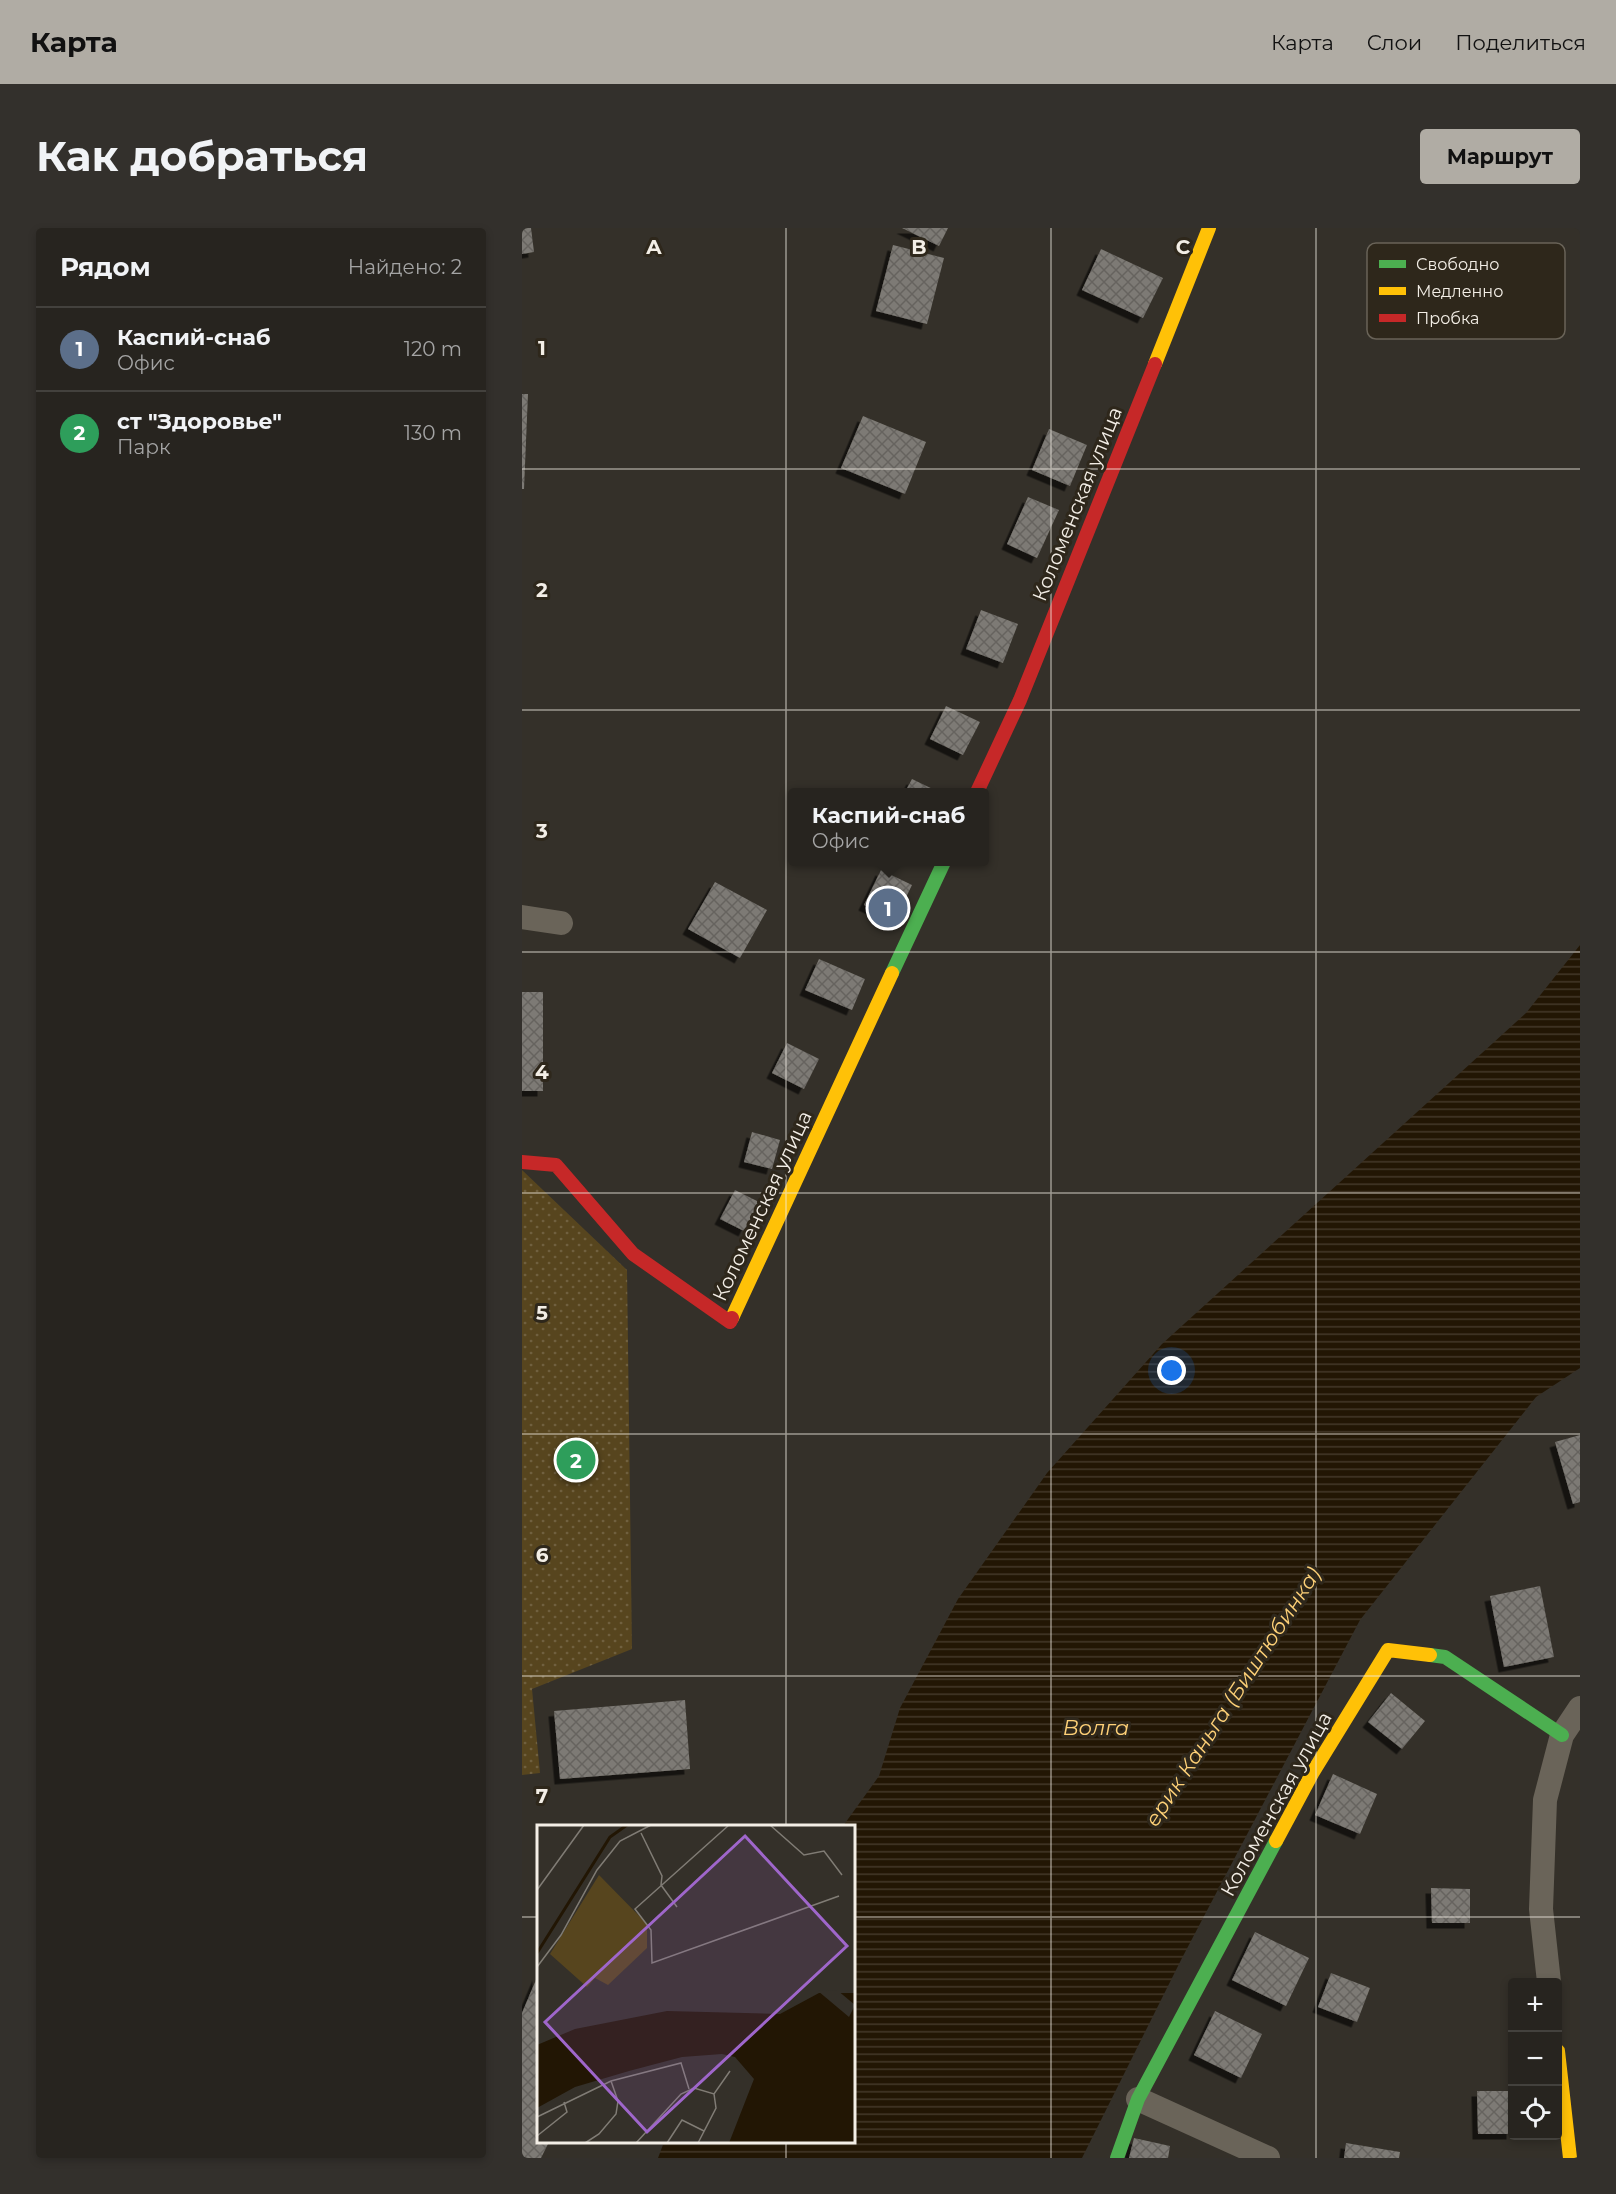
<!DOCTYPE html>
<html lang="ru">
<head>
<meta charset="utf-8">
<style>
  body { margin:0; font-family:Montserrat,sans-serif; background:#33302c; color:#f1f3f6 }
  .controls { position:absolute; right:18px; bottom:18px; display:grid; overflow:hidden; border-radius:6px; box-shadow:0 3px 9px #0003 }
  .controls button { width:54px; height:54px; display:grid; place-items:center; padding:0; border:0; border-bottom:2px solid #43413d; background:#27241f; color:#f1f3f6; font:30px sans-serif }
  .you { position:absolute; left:650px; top:1143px; width:21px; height:21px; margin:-15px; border:4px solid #fff; border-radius:50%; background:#1a73e8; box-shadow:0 0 0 9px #1a73e833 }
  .badge { display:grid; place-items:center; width:39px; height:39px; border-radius:50%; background:#b0aca4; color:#fff; font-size:20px; font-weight:700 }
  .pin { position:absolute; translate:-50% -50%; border:3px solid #fff; box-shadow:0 2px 6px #0006 }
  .popup { position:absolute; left:266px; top:560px; width:201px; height:78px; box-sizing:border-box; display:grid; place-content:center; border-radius:6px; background:#27241f; filter:drop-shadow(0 2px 4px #0005); font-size:20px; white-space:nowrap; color:#a4a4a4 }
  .popup b { font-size:22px; color:#f1f3f6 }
  .popup::after { content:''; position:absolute; left:50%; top:100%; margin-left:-12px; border:12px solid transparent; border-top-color:#27241f }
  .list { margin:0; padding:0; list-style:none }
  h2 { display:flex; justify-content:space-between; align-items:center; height:78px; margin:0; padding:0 24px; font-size:26px }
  h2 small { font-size:20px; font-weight:400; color:#a4a4a4 }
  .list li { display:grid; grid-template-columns:39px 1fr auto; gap:18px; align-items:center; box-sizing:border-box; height:84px; padding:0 24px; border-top:2px solid #43413d }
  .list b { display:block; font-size:22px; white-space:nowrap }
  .list p { margin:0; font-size:20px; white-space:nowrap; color:#a4a4a4 }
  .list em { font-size:20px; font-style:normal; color:#a4a4a4 }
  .icon { flex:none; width:33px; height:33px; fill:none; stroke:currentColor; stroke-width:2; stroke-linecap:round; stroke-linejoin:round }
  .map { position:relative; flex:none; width:1058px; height:1930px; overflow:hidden; border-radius:6px }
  header { display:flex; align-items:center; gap:36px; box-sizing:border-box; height:84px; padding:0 30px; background:#b0aca4; color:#111 }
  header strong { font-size:28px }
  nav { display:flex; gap:33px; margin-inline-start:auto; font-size:21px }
  .intro { display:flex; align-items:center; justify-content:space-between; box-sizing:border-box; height:144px; padding:0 36px }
  h1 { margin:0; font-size:42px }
  .button { padding:15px 27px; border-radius:6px; background:#b0aca4; color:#111; font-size:21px; font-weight:700 }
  main { display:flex; gap:36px; padding:0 36px }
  aside { flex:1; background:#27241f; border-radius:6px; box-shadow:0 3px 9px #0003 }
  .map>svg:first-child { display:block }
</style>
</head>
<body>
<header>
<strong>Карта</strong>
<nav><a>Карта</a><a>Слои</a><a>Поделиться</a></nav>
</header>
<div class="intro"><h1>Как добраться</h1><a class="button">Маршрут</a></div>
<main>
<aside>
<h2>Рядом<small>Найдено: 2</small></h2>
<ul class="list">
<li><span class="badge" style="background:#5c6f8a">1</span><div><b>Каспий-снаб</b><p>Офис</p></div><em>120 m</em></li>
<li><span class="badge" style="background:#2e9e5b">2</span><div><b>ст &quot;Здоровье&quot;</b><p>Парк</p></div><em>130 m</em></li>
</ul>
</aside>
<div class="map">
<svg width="1058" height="1930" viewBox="0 0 1058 1930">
  <defs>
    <pattern id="garden-dots" width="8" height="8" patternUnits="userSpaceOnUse" patternTransform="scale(1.5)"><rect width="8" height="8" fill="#57451e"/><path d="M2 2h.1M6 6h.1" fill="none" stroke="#70603f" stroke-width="1.8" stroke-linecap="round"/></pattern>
    <pattern id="water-rules" width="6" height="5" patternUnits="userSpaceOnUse" patternTransform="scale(1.5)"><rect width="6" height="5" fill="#221604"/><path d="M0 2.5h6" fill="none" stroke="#433829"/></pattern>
    <pattern id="building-cross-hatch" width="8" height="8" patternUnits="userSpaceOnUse" patternTransform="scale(1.5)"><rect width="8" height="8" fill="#7d7a74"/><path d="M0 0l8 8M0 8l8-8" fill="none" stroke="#66635f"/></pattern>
    <filter id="shadow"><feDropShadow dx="-5.5" dy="5.5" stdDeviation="0" flood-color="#0009"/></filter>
  </defs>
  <rect width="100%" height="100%" fill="#343029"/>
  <path fill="url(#garden-dots)" d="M0,942L105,1042L110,1421L10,1461L18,1545L0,1547Z"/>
  <path fill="url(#water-rules)" d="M1058,717V1140L1014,1169L838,1392L660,1730L560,1930H136L142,1914H332V1598H321L357,1548L378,1480L436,1371L525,1245L640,1116L1004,785Z"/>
  <path fill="url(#building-cross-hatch)" filter="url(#shadow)" d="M0,0H9L12,24L0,26Z
    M380,0H426L417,18Z
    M371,17L422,30L405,96L354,83Z
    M579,21L641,50L621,90L560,62Z
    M0,166H6L2,261H0Z
    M341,188L404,214L383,266L319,240Z
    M527,201L565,217L548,258L510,242Z
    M506,269L537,282L515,330L485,316Z
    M459,382L496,396L481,435L444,421Z
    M424,478L458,494L441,527L408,511Z
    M390,551L417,564H383Z
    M359,642L390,657L373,692L342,677Z
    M193,654L245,682L218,730L166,701Z
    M297,731L343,751L330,782L283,762Z
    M0,764H21V863H0Z
    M265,815L297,831L282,861L250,845Z
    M230,904L258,912L250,941L222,934Z
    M213,962L237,974L222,1003L198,991Z
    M1058,1207V1274L1051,1276L1033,1214Z
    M1018,1358L1032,1429L982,1439L968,1368Z
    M869,1465L903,1493L880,1521L846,1494Z
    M163,1472L168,1541L38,1551L32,1483Z
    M811,1546L855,1566L838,1606L793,1587Z
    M909,1660L948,1661V1695H910Z
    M733,1704L787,1730L764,1778L710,1752Z
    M809,1745L848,1760L835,1794L796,1779Z
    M16,1747V1914H27L19,1930H0V1785Z
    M693,1783L740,1806L719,1850L672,1827Z
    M955,1863H990V1906H956Z
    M612,1910L648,1918L646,1930H607Z
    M824,1915L878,1924L877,1930H822Z"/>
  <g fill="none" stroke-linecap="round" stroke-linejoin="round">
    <path stroke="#6a6459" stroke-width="24" d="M0,689L39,695
      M1027,1754L1019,1681L1023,1572L1040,1507L1058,1480
      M616,1871L746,1930"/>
    <path stroke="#4caf50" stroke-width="14" d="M370,745L422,634
      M908,1427L923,1429L1040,1507
      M595,1930L616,1871L754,1613"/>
    <path stroke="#ffc107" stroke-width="14" d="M633,136L687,0
      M210,1090L370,745
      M754,1613L791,1544L866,1422L908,1427
      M1036,1823L1048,1930"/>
    <path stroke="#c62828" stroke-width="14" d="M455,564L498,472L633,136
      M0,934L34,937L111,1026L208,1094L210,1090"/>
  </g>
  <path fill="none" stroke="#f3eee6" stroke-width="1.5" stroke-opacity="0.55" d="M264,0V1598M529,0V1930M794,0V1930M0,241H1058M0,482H1058M0,724H1058M0,965H1058M0,1206H1058M0,1448H1058M0,1689H16M332,1689H1058M264,1914V1930"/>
  <g text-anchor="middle" stroke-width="6" stroke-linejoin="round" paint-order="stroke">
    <g font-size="20" fill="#f3eee6" stroke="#2e271b">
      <text transform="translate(555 276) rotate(-68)" y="7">Коломенская улица</text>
      <text transform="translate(240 978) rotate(-65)" y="7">Коломенская улица</text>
      <text transform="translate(754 1576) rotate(-61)" y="7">Коломенская улица</text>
    </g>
    <g font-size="21" font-style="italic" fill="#fdd077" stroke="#2e271b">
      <text transform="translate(711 1469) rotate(-57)" y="7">ерик Каньга (Биштюбинка)</text>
      <text x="574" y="1507">Волга</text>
    </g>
  </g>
  <g transform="translate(15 1597)">
    <rect width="318" height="318" fill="#343029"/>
    <path d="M62,50L110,99V123L71,160L58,153L50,162L13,129Z" fill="#57451e"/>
    <path d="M282,168H318V318H192L217,254L198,232L185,229L145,232L92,246L38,262L0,283V220L38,204L130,186L243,189Z" fill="#221604"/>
    <path d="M300,165L318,180L312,192L281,166Z" fill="#343029"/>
    <path fill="none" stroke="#221604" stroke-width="3" d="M0,128L73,12L90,0"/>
    <path fill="none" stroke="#807c75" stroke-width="1.5" d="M192,0L98,84L114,105L115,138L302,71M233,0L267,30L287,26L305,50M104,8L125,51L124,60L140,82M0,65L47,0M0,142L24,110L60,45L83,16L114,0M0,292L74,256L144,238L152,264M0,311L30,287L27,277M48,318L62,309L79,289L81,276L74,256M99,318L144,269L157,263L177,269L193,246M130,318L145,295L167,306M161,318L179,283L177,269"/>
    <path fill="#9f66cb" fill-opacity="0.15" stroke="#9f66cb" stroke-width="3" d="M208,11L310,121L110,307L8,197Z"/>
    <rect width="318" height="318" fill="none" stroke="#f3eee6" stroke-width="3"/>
  </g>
  <rect x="845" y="15" width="198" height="96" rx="9" fill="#2e271b" stroke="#696358" stroke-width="1.5"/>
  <rect x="857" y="32" width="27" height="8" fill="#4caf50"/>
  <rect x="857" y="59" width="27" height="8" fill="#ffc107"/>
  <rect x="857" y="86" width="27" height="8" fill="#c62828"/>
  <g font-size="16" fill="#f3eee6">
    <text x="894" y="42">Свободно</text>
    <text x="894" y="69">Медленно</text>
    <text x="894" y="96">Пробка</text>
  </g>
  <g font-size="20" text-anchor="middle" font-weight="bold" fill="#f3eee6" stroke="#2e271b" stroke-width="6" stroke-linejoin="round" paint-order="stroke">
    <text x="132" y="26">A</text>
    <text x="397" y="26">B</text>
    <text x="661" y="26">C</text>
    <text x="20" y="127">1</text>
    <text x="20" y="369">2</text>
    <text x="20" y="610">3</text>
    <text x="20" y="851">4</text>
    <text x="20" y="1092">5</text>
    <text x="20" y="1334">6</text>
    <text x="20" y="1575">7</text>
  </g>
</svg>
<div class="controls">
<button>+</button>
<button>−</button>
<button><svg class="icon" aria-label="locate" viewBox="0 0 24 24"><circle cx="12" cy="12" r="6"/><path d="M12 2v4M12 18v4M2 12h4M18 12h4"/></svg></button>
</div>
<div class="you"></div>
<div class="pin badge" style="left:366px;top:680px;background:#5c6f8a">1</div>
<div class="popup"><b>Каспий-снаб</b>Офис</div>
<div class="pin badge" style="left:54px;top:1232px;background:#2e9e5b">2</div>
</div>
</main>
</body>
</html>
